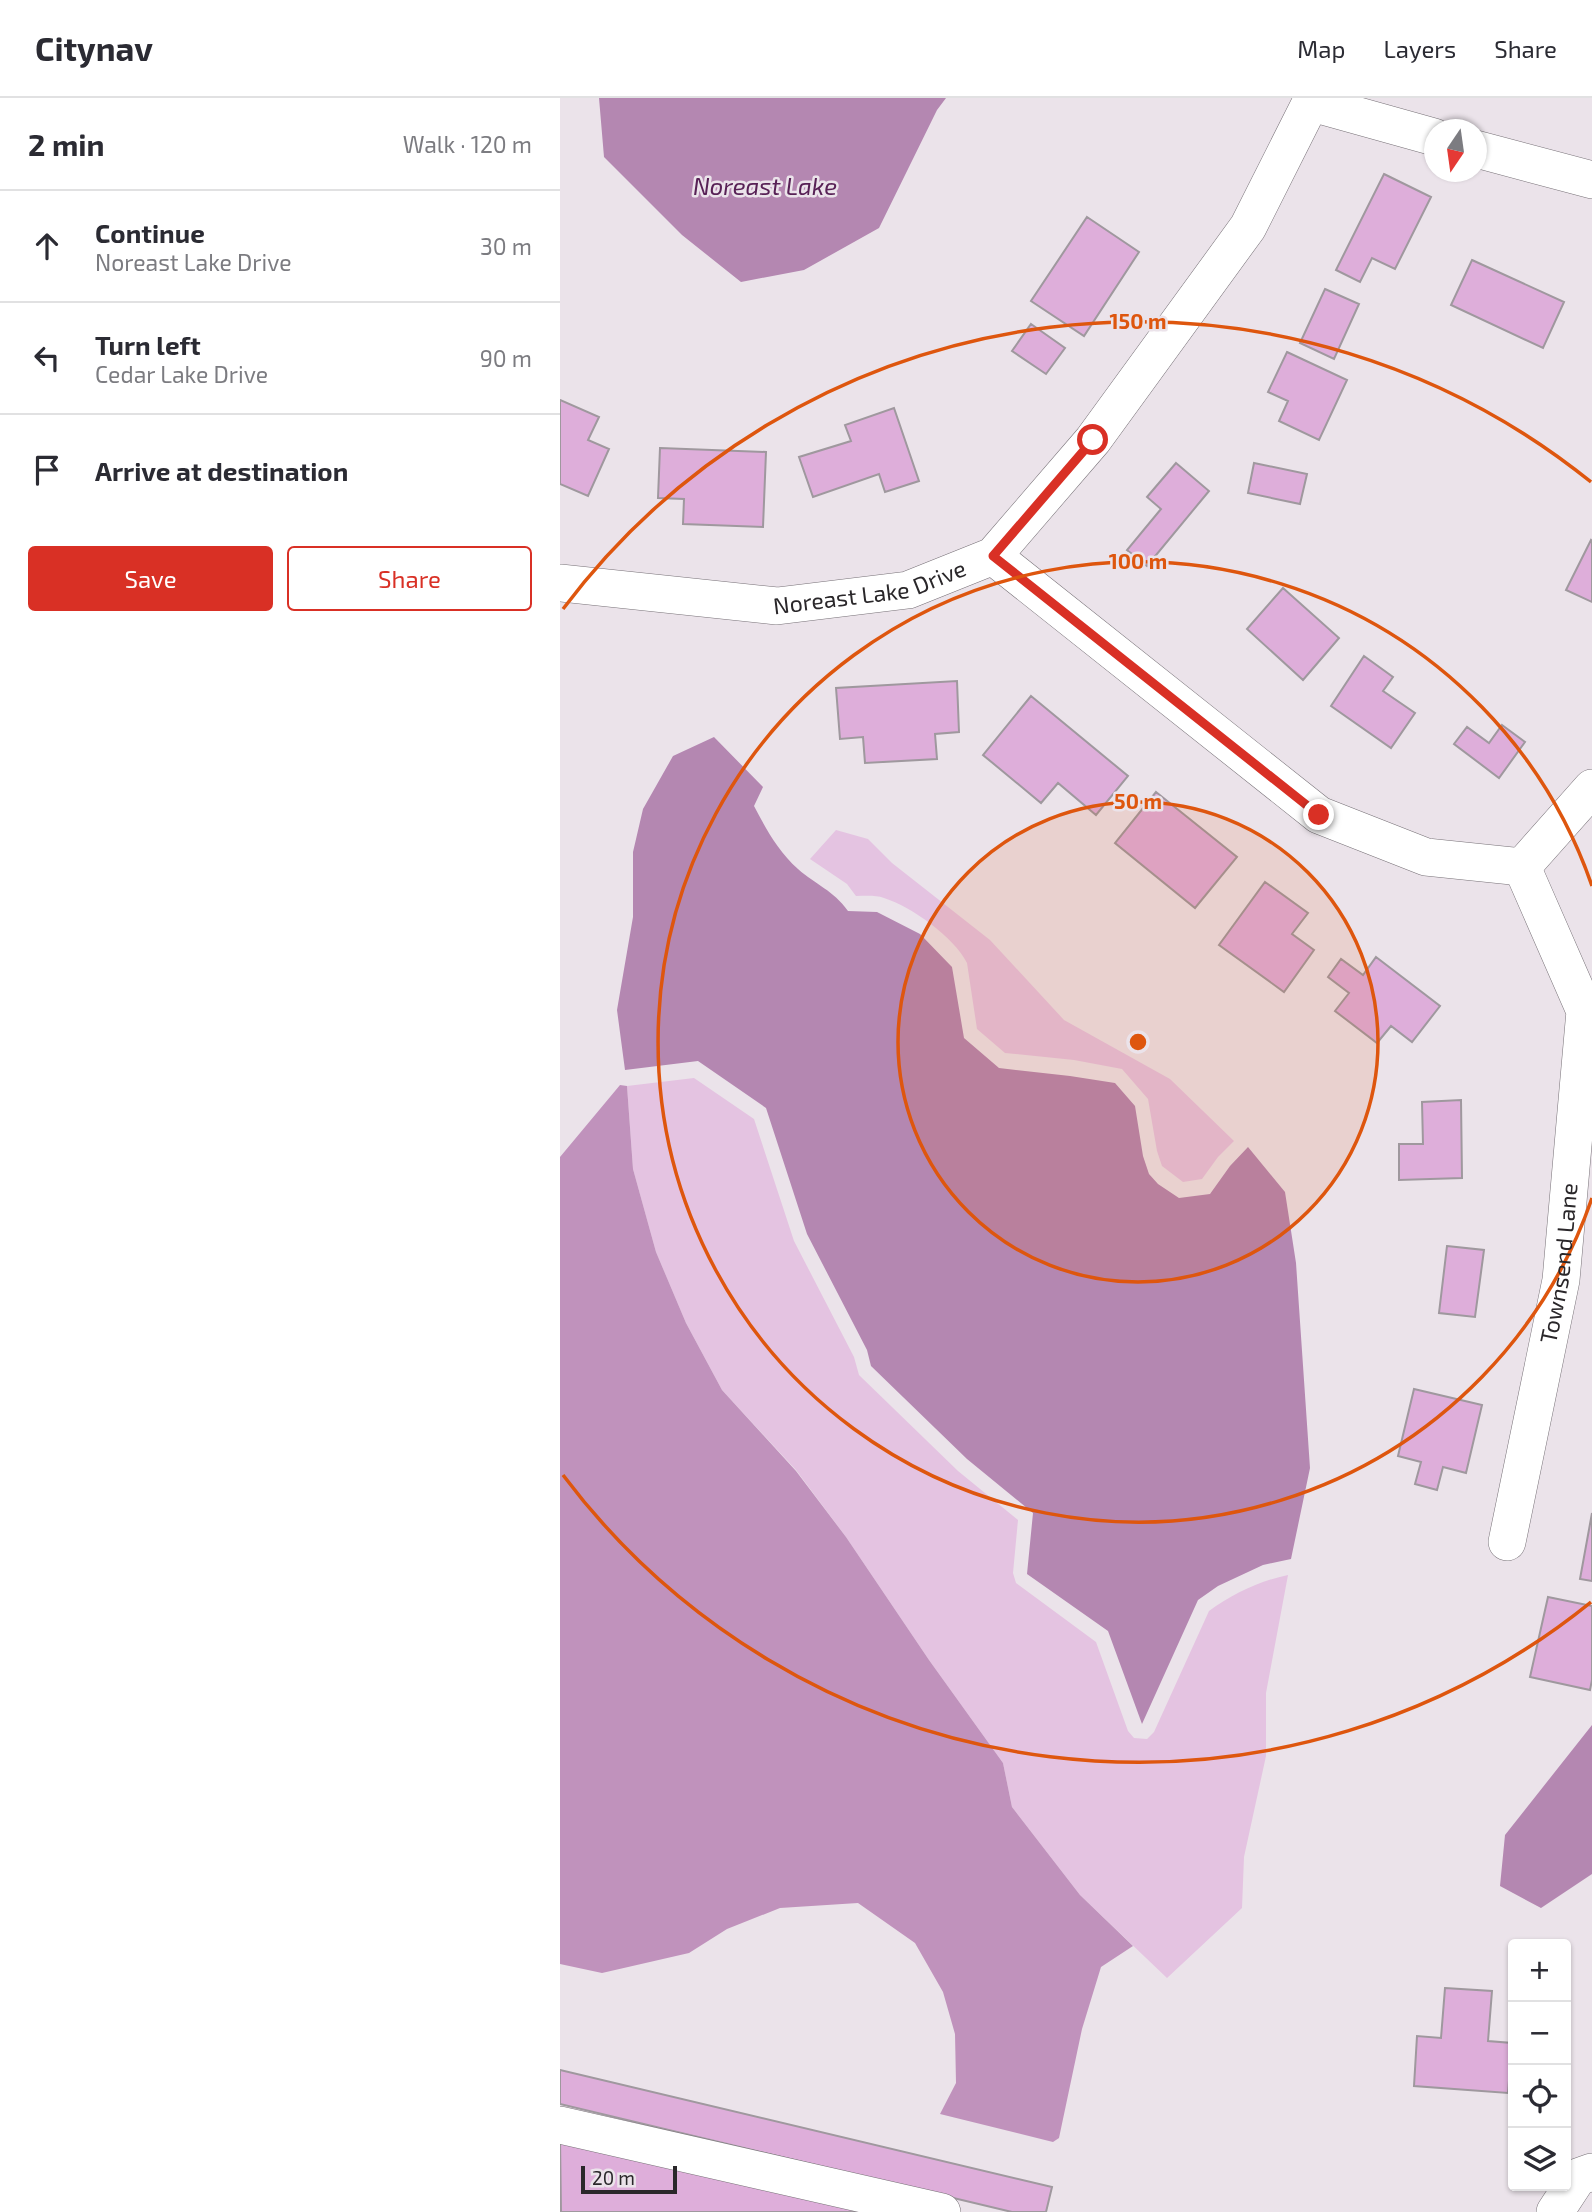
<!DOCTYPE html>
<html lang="en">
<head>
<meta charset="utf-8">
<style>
  body { margin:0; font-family:"Exo 2",sans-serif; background:#f7f7f7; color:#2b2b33 }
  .controls { position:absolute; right:21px; bottom:21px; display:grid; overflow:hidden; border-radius:7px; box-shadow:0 2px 5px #0004 }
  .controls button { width:63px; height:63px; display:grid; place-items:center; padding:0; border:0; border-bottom:2px solid #e1e1e2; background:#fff; color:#2b2b33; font:35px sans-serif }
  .compass { position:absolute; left:864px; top:21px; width:63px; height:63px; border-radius:50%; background:#fff; box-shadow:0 2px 5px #0004; rotate:193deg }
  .scale { position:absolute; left:21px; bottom:18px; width:96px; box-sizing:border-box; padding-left:7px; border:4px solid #2a272a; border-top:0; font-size:19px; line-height:24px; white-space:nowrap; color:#2a272a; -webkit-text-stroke:5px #ebe3ea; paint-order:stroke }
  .stop { position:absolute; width:21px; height:21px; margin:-16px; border:5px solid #d93025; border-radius:50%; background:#fff }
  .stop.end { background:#d93025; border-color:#fff; box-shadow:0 2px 7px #0008 }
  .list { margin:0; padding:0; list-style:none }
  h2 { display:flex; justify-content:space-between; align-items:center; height:91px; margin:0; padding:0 28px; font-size:30px }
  h2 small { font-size:23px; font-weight:400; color:#7c7c81 }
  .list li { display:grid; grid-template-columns:46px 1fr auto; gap:21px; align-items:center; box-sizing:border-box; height:112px; padding:0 28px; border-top:2px solid #e1e1e2 }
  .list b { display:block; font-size:26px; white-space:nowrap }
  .list p { margin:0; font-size:23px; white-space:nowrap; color:#7c7c81 }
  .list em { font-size:23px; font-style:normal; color:#7c7c81 }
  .actions { display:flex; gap:14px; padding:21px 28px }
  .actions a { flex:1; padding:16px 0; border:2px solid #d93025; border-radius:7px; text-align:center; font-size:24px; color:#d93025 }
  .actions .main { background:#d93025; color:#fff }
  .icon { flex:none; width:38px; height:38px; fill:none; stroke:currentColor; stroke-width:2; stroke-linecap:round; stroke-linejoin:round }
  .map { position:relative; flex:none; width:1032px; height:2114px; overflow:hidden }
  header { display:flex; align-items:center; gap:42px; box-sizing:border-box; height:98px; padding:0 35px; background:#fff; border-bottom:2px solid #e1e1e2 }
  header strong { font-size:33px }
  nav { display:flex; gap:38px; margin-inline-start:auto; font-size:24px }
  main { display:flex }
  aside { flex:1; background:#fff }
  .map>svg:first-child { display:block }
</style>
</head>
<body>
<header>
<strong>Citynav</strong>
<nav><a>Map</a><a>Layers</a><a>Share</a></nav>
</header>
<main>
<aside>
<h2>2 min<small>Walk · 120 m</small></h2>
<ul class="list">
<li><svg class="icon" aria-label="ahead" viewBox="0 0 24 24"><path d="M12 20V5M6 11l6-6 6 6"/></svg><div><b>Continue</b><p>Noreast Lake Drive</p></div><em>30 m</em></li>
<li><svg class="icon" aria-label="left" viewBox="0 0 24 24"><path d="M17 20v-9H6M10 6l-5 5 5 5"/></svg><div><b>Turn left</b><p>Cedar Lake Drive</p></div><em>90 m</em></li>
<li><svg class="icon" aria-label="arrive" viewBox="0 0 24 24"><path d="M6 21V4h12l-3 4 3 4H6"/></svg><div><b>Arrive at destination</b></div></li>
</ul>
<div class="actions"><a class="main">Save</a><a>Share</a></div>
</aside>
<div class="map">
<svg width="1032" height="2114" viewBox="0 0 1032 2114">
  <rect width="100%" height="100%" fill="#ebe3ea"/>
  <path fill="#e4c3e1" d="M276,732L308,741L332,765L430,842L504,922L610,981L674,1043L658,1059L642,1081L623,1084L602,1068L597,1053L588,1001L562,971L514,962L445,955L417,931L407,865C394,839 352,809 324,800C316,797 305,798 296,798L287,786L250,761Z
    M134,980L194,1021L234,1143L294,1259L299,1277L398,1373L458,1422L453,1475L456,1485L536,1544L568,1633L574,1640L587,1641L594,1634L649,1513C673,1496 699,1483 728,1477L706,1595V1658L684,1759L682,1810L607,1880L520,1797L452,1709L443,1665L369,1562L286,1439L236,1372L162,1292L126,1225L96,1154L73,1071L67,988Z"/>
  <path fill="#c092bc" d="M60,987L67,988L73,1071L96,1154L126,1225L162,1292L236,1373L286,1439L369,1562L443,1665L452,1709L520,1797L573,1848L541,1869L522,1931L499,2040L493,2044L380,2016L396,1985L395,1936L383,1894L355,1845L298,1805L220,1810L167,1831L129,1855L42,1875L0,1866V1059Z"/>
  <path fill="#b487b1" d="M39,0H386L377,12L319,130L244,172L181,184L122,137L44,59Z
    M154,639L203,689L194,708C206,731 218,753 238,771C256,787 273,792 288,813L317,814L360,836L392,869L404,940L439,970L510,978L555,985L575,1008L583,1058L589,1076L598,1086L619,1100L650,1096L670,1068L688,1049L725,1094L736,1165L750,1370L731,1461L703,1467L658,1488L638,1502L582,1626L548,1533L467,1476L473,1415L407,1361L311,1268L307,1252L247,1136L206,1010L138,963L65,972L57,912L73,819V754L83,711L113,658Z
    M1032,1627V1776L981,1810L940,1788L945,1737Z"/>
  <path fill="#deaeda" stroke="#9f989e" stroke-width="2" d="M824,76L871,99L835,171L812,160L800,184L776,172Z
    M527,119L579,154L524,238L471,203Z
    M912,162L1004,204L983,250L891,207Z
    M765,191L799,206L774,261L740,245Z
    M471,226L505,250L486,276L452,253Z
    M727,254L787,282L759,342L719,323L728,303L708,294Z
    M0,302L39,319L28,342L49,351L28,398L0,386Z
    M334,310L359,383L325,394L319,376L253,399L239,359L291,343L285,327Z
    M100,350L206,354L203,429L123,426L124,401L98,400Z
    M616,365L649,393L587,468L567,452L601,411L587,399Z
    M694,365L747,376L740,406L688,395Z
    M1031,442L1032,443V504L1006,492Z
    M723,490L779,540L743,582L687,531Z
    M804,558L833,579L823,593L855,615L831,650L771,608Z
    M397,583L399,634L375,636L377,661L305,665L303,639L280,641L276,590Z
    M471,598L568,678L536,717L498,685L481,705L423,657Z
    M942,627L965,644L939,680L894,646L907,629L929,645Z
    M596,694L677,759L635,810L555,745Z
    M705,784L748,815L732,836L754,852L724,894L659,847Z
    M816,859L880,908L852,944L831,928L817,945L775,913L789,895L768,879L781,861L803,877Z
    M901,1002L902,1080L839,1082V1046H863L862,1004Z
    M887,1148L924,1152L915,1219L879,1215Z
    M854,1291L922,1307L906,1375L883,1369L877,1392L855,1386L861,1364L838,1358Z
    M1032,1415V1483L1020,1481Z
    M988,1499L1032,1508V1582L1030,1592L970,1579Z
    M885,1890L932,1893L928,1943L952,1945L948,1995L854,1988L857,1938L881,1940Z
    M0,1972L492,2089L486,2114H452L0,2006Z
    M0,2041L310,2114H1Z"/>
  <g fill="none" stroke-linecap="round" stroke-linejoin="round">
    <defs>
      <g id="minor">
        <path d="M752,5L874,39"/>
        <path d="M916,51L1032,82"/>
        <path d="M433,458L759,717L866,759L962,769L1032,690"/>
        <path id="s1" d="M0,485L217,508L348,492L433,458L533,342L688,129L753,0"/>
        <path id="s2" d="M947,1444L1001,1182L1025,913L962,769"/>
        <path d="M0,2027L382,2114"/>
        <path d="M995,2114L1018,2079L1032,2074"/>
      </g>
    </defs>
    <use href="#minor" stroke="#777177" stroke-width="38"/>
    <use href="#minor" stroke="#fff" stroke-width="37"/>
  </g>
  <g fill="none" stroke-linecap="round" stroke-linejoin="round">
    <path stroke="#d93025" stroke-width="9" d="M533,342L433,458L759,717"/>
  </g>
  <circle cx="578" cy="944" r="240" fill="#de560e" fill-opacity=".12"/>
  <g fill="none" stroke="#de560e" stroke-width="3.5">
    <circle cx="578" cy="944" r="240"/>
    <path d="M1032 1100A480 480 0 1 1 1032 788"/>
    <path d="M1031 1504A720 720 0 0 1 3 1377M3 511A720 720 0 0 1 1031 384"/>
  </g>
  <g text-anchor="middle" stroke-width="5" stroke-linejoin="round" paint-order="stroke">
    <g font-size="23" fill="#2a272a" stroke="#ebe3ea">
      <text dy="8" stroke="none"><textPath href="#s1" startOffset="313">Noreast Lake Drive</textPath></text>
      <text dy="8" stroke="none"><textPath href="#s2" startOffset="284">Townsend Lane</textPath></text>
    </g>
    <g font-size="24" font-style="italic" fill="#582156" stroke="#ebe3ea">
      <text x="205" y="97">Noreast Lake</text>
    </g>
  </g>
  <circle cx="578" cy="944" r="10" fill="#de560e" stroke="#ebe3ea" stroke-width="3.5"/>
  <g font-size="21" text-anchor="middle" font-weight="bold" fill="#de560e" stroke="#ebe3ea" stroke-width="5" stroke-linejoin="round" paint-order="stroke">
    <text x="578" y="231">150 m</text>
    <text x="578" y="471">100 m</text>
    <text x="578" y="711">50 m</text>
  </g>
</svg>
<div class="controls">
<button>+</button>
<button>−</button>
<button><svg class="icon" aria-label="locate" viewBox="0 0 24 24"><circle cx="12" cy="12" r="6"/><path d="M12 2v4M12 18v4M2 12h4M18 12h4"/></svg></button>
<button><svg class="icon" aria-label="layers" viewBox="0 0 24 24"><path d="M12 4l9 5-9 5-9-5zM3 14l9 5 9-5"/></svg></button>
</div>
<svg class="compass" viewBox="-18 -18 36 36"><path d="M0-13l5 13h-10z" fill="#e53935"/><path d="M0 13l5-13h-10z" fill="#7c7c81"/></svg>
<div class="scale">20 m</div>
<div class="stop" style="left:533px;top:342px"></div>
<div class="stop end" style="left:759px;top:717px"></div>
</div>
</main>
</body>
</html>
